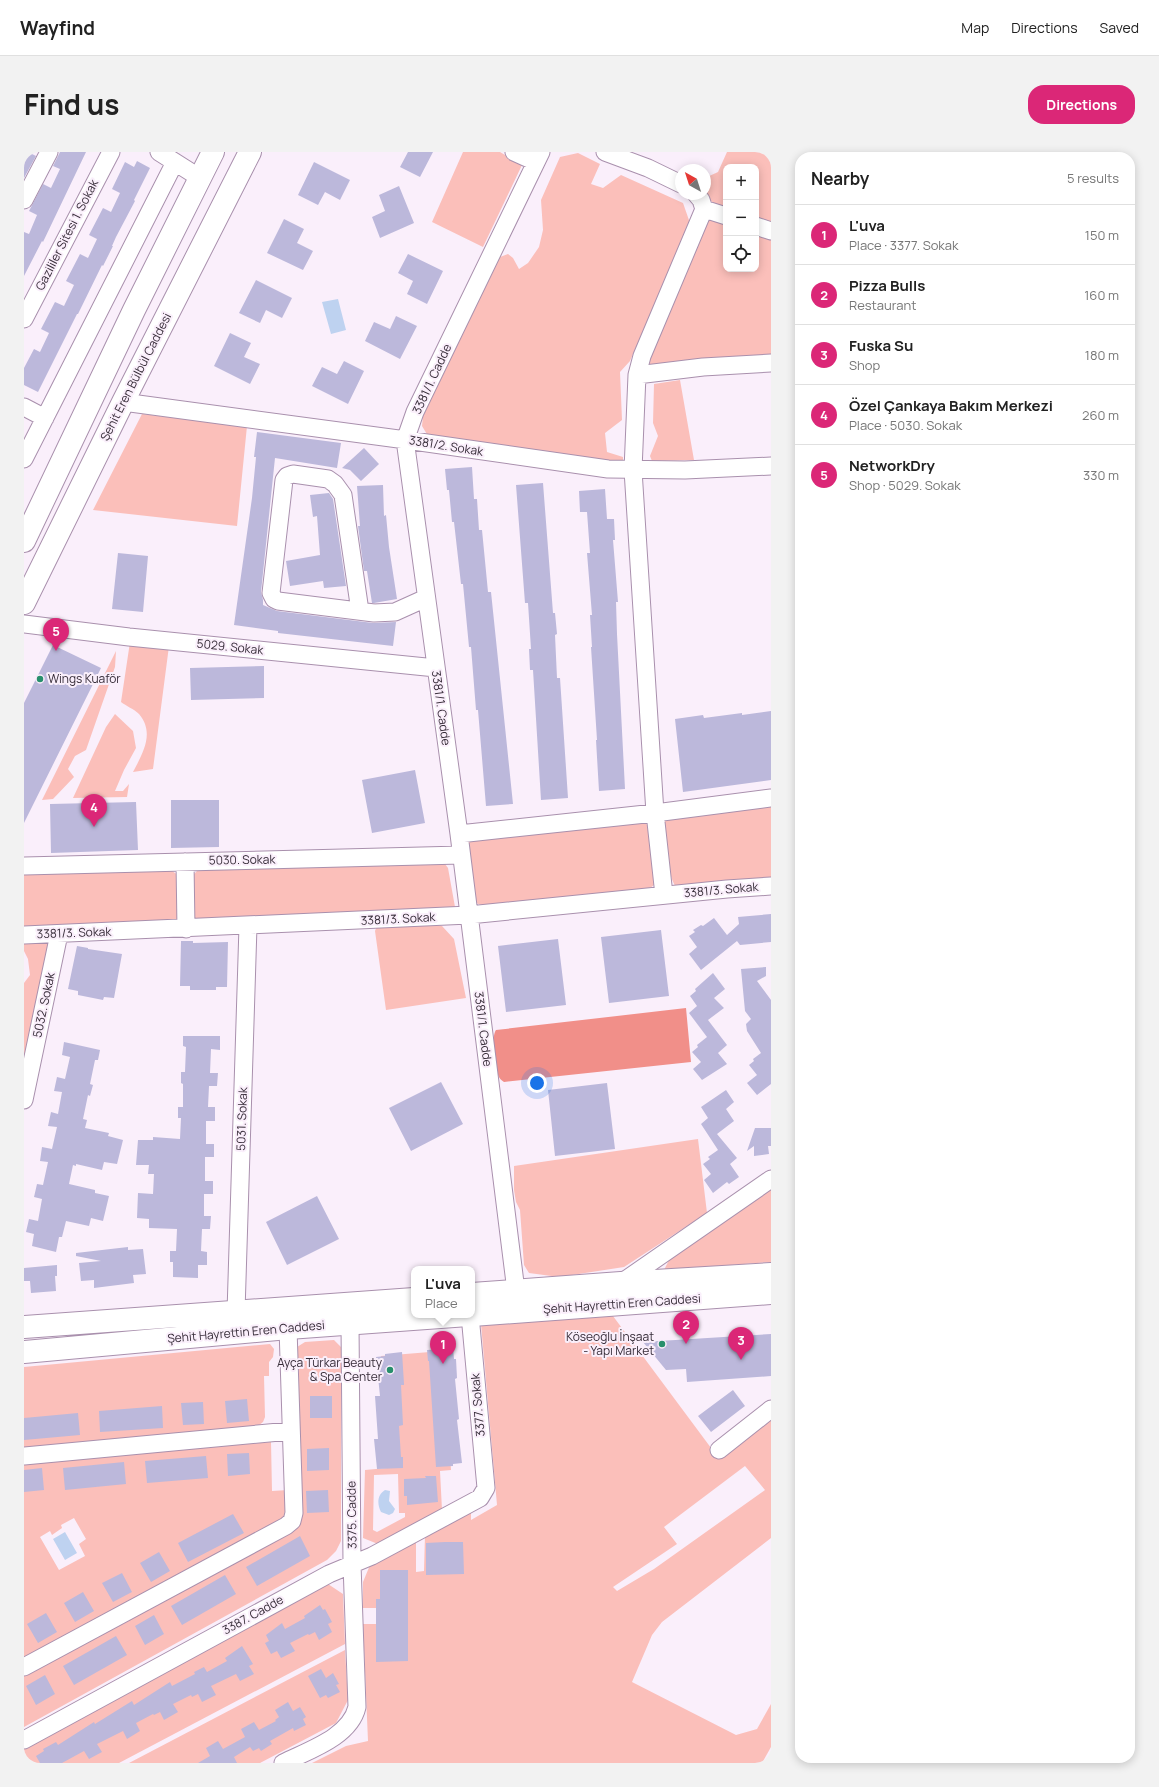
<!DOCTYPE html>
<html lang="en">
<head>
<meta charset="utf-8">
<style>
  body { margin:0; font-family:Manrope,sans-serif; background:#f2f2f2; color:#222 }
  .controls { position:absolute; right:12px; top:12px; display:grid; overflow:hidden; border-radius:8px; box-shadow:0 2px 10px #0003 }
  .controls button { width:36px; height:36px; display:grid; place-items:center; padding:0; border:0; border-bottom:1px solid #e0e0e0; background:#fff; color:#222; font:20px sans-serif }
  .compass { position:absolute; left:651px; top:12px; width:36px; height:36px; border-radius:50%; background:#fff; box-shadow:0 2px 10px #0003; rotate:321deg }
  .you { position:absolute; left:513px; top:931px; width:14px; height:14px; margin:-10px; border:3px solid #fff; border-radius:50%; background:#1a73e8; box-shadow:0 0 0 6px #1a73e833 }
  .badge { display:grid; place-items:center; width:26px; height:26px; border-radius:50%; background:#db2777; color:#fff; font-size:13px; font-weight:700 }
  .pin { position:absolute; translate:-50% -33px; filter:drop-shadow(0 1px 2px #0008) }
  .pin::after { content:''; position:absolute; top:21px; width:14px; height:12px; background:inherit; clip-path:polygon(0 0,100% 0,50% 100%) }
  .popup { position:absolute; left:387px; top:1114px; width:64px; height:52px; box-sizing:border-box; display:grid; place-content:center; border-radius:8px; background:#fff; filter:drop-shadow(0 1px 3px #0005); font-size:13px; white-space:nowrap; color:#767676 }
  .popup b { font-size:15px; color:#222 }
  .popup::after { content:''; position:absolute; left:50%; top:100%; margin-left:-8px; border:8px solid transparent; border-top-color:#fff }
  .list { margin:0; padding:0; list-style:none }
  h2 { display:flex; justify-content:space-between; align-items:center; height:52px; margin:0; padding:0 16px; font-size:17px }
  h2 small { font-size:13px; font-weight:400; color:#767676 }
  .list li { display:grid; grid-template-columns:26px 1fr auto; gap:12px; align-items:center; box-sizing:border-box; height:60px; padding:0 16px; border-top:1px solid #e0e0e0 }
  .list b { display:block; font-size:15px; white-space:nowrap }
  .list p { margin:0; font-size:13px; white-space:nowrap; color:#767676 }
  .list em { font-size:13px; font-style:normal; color:#767676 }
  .icon { flex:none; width:22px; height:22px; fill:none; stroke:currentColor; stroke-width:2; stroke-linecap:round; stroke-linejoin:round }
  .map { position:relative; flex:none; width:747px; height:1611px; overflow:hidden; border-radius:16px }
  header { display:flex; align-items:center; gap:24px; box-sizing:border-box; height:56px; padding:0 20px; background:#fff; border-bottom:1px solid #e0e0e0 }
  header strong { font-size:19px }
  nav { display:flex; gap:22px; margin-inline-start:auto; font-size:14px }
  .intro { display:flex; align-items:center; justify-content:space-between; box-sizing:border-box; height:96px; padding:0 24px }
  h1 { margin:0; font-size:28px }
  .button { padding:10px 18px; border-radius:16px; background:#db2777; color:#fff; font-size:14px; font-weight:700 }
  main { display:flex; gap:24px; padding:0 24px }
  aside { flex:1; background:#fff; border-radius:16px; box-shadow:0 2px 10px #0003 }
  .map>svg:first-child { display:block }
</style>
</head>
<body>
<header>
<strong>Wayfind</strong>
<nav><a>Map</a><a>Directions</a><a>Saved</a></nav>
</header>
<div class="intro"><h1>Find us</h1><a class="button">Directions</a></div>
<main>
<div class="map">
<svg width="747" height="1611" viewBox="0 0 747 1611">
  <rect width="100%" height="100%" fill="#faeffb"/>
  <path fill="#fbbfba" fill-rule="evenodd" d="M439,0H476L498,13L459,95L408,70Z
    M703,0H747V73L732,67V15H702V56L690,52L681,42V26L694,20Z
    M554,1L576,12L567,32L579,36L597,23L659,51L666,71L606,209L596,220L598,268L581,281L583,300L599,305V313L404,284L398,274L399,264L476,105L484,102L489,106L495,117L504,111L515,95L519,78L517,48L536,5Z
    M684,66L702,74V117H732V82L747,86V202L628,216L623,212Z
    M656,228L670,308L628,309L626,304L634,284L629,271L630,232Z
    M118,262L223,274L213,374L69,358Z
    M106,490L145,494L129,617L109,620C119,601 131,581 115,562C110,557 102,554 97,550Z
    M92,499L91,515L62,598L51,604L44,617L50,625L29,647L18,648Z
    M91,562L109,579L112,596L100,618L91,639H99L105,632L103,645L49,646L82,575Z
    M747,653V727L652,735C644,724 638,684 641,669L645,665Z
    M621,670L625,676L634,724L630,733L621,740L459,753L454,752L451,749L443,690L448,688Z
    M413,711L421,712L424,716L431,755L429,758L174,771L169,766L168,724L173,719L180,717Z
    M148,719L154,723L157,770L0,779V722Z
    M409,773L418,774L430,787L442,846L362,858L351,779L353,774Z
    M0,790H21L25,792L0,925V831L6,823L4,807L0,799Z
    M674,987L683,1061L600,1115L535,1125L505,1121L500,1113L496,1058L492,1050L490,1038V1014Z
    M747,1032V1110L640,1118L645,1108Z
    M586,1160L693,1304L747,1263V1386L638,1470L628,1483L608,1530L712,1583L733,1577L747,1552V1595L738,1611H288L322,1594L344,1589L339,1472H379V1456H339V1430L346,1413L392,1388V1420L400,1419L401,1383L447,1359V1368L473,1353L457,1172ZM721,1314L741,1338L630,1417L593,1439L589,1435L653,1392L640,1375Z
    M310,1188L317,1195V1389L312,1399L303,1408L0,1575V1523L270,1379L274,1366L275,1207L273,1205V1195L281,1190Z
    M246,1192L250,1197L249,1205L245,1210V1224H240L241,1265L239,1270L234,1274L0,1297V1215Z
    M418,1199L427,1318L416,1319L418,1358L354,1392L339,1386L341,1318L363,1316L357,1204ZM374,1322L375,1361H381V1365L353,1380L349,1378L350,1323Z
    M247,1290L248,1339L264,1338L260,1366L0,1507V1310ZM50,1366L62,1387L55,1392L61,1404L35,1418L16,1385L26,1379L28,1383L38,1376L37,1373Z
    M304,1432L319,1442L321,1492L95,1611H0V1596Z
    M321,1498L324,1548L312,1571L236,1611H105Z"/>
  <path fill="#f18f89" d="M662,856L667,910L480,930C477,928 475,926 474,923C470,914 467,885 472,878Z"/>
  <path fill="#bed2f0" d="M314,147L322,178L307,182L298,150Z
    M361,1338L366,1339L365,1349L371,1357L369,1361L365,1363L357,1360C353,1352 353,1343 361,1338Z
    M41,1380L53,1401L41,1408L29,1387Z"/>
  <path fill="#bcb8db" d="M0,0H4L12,4L0,26Z
    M36,0H62L19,90L18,89L0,124V80L5,82L13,63L5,59L19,32L27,36L36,17L29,14Z
    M384,0H409L396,25L376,15Z
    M113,9L126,16L110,48L111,49L92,85L88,94H89L79,114L78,113L54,162H53L14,240L0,233V216L10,197L16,200L25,181L17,177L31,150L40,154L50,133L42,129L56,102L64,106L73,87L65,83L79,56L87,60L96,41L88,37L101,10L110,15Z
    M290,10L326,28L316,48L301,40L294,53L274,43Z
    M375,34L390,71L356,86L348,65L361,59L355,43Z
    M260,67L280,77L273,91L289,99L279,118L243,101Z
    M384,102L419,119L403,152L383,142L389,129L374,121Z
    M232,128L268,146L258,166L242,158L236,171L215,161Z
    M372,164L393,174L376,207L341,189L350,170L366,177Z
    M206,181L227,191L220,205L236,212L226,232L190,214Z
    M320,209L340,219L324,252L288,234L298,215L313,222Z
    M233,280L317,291L313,316L251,306L237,440L239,448V453L253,459L349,471L372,470L369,494L254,481V479L210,473L228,346L232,305H230Z
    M340,296L355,312L337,329L326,318L318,316Z
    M448,315L450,347H453L455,378H458L464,440H467L489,652L462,654L454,558H452L447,495H445L439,432H437L430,370H428L425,338H423L421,317Z
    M519,331L529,461H531L533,482L531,483L533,526H536L544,646L517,648L509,518H506L505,497H507L504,451H501L492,333Z
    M359,333L360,364L362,363L365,395L373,447L350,451H348L343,419H340L334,374H336L333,334Z
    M581,337L583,367H590L591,388H589L594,450H592L593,482L601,637L575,639L572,588H573L567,495H568L566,463H568L563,401H566L563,360H556L555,339Z
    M305,341L309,347L322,434L300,436L299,429L266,434L262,409L296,403L293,364L289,365L286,343Z
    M94,401L124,404L119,460L88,457Z
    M29,493L77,516L0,671V551Z
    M240,514V546L167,548L166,516Z
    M747,559V628L659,640L651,567L679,563L680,566L718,561V563Z
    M391,618L401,671L348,681L338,628Z
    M147,648H195V695L147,696Z
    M112,650L114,698L27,701L26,652Z
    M747,762V790L716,793L713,789L677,818L665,802L673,795L665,784L671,780L669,778L677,773L679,774L690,766L703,783L715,772L714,765Z
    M637,778L645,844L585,851L577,785Z
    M534,787L542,853L482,860L474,794Z
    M157,789H169V791L204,790L203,835H192V838H166V834H156Z
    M53,794L64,796V797L98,802L90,846L80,845L79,848L54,843V839L44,837Z
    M742,815V824L733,829L747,848V932L733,943L723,931L733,923L725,913L730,909L729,907L737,901L723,879L722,872L727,867L721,859L717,817Z
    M689,821L701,837L690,846L700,856L684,868L703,893L694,901L703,912L678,928L669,917L677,910L668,900L674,895L673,893L683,885L665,861L673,854L666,844L672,839L671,837Z
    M159,884H196V898L187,897L186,921H194L193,934H185L184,955H191V969H182V992H190V1005H181V1029H189V1042H180V1064H187L186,1077H178L177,1099L183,1100V1113H174V1126L149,1125V1110H146V1099H152L153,1077L125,1076V1067L113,1066L114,1041L129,1042L130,1022H124L125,1013H112L114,988H129V985L156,987L157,966H154V955H159V932L157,931V920H161L162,895L159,894Z
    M40,890L76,898L74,908H71L66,932L69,933L66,944L64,943L59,967L63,968L61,976L85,981L84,984L99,988L93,1012L80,1010L78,1018L52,1012V1014L49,1013L45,1032L71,1038V1041L85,1044L79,1069L67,1066L65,1074L42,1069L38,1085H35L32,1100L8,1094L10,1082L2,1080L5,1067L14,1069L18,1047L10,1045L13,1032L19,1033L24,1010L16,1009L18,995L28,997L33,975L24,974L27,960L34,962L38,940L30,939L33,925L41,927L46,905L38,903Z
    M417,930L439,972L387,999L365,956Z
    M583,931L591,997L531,1004L524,938Z
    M702,938L710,950L702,957L710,969L693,982L713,1006L706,1012L715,1025L705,1032L703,1030L689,1041L680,1028L687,1022L679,1012L686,1007L684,1005L694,998L677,972L684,966L677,955Z
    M731,976H747V994H744L745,1002L730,1004V994L723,999Z
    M293,1044L315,1087L263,1113L242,1070Z
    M104,1095V1098L119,1097L122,1122L109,1123L110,1131L70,1136V1128L57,1129L55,1111L77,1109L52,1104V1101Z
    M33,1113V1124H31L32,1139L7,1141L6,1129H0V1116Z
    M747,1182V1224L663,1230L662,1217L642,1218L619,1190Z
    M429,1196L430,1207H432L433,1226L431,1227L435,1267L433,1268L438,1311L429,1312V1314L412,1315L405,1209H404L403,1198Z
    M378,1200L380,1232V1233H377L379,1273L375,1274L377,1305H379V1316L353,1317L350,1287H354L351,1244H356L352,1205L361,1204V1202Z
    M709,1238L721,1254L687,1280L674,1264Z
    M286,1244H308V1266H286Z
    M223,1247L225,1269L203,1271L201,1249Z
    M179,1250L180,1272L159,1273L157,1251Z
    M138,1254L139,1276L76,1280L75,1259Z
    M54,1261L56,1283L0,1288V1266Z
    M305,1296V1318L283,1319V1297Z
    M225,1301L226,1322L204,1324L203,1302Z
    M182,1304L184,1326L123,1331L121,1309Z
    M100,1310L102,1332L41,1338L39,1316Z
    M18,1316L20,1338L0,1340V1318Z
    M401,1324H412L414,1350L383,1353V1344H380V1327L402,1326Z
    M304,1338L305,1360L283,1361L282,1339Z
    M209,1362L220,1381L164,1410L154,1391Z
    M276,1384L286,1404L233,1434L222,1415Z
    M421,1390H439L440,1422L402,1423V1391Z
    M135,1400L146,1419L127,1430L116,1411Z
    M356,1418H384V1509L352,1510V1447H356Z
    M98,1421L108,1440L89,1450L78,1431Z
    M201,1423L212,1442L158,1473L147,1454Z
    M59,1440L70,1459L51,1470L40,1451Z
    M296,1453L299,1458L301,1457L308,1470L304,1472L308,1480L295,1488L291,1480L285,1483L284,1482L266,1491L271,1499L257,1506L253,1499L247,1502L241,1491L245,1489L242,1483L258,1471L261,1477L281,1466L280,1464Z
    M22,1461L33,1480L14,1491L3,1472Z
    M130,1463L140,1482L121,1493L111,1474Z
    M92,1484L103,1503L50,1533L39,1514Z
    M218,1494L229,1512L225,1514L230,1522L216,1529L212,1522L187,1534L192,1543L178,1550L174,1542L168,1545L167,1543L149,1552L154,1560L140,1568L136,1560L130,1563L129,1562L112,1571L116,1579L103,1587L99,1579L73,1592L78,1600L65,1607L60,1599L38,1611H16L12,1604L20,1599L19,1597L32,1590L34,1593L70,1570L71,1572L108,1549L110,1553L146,1530L148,1534L171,1522L170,1520L180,1515L183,1520L203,1509L201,1506Z
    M297,1517L302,1526L309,1521L315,1532L312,1533L316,1540L304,1546L302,1543L296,1546L284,1524Z
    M21,1523L31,1542L12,1553L2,1534Z
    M264,1550L269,1559L276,1555L282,1565L279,1567L282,1573L270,1579L269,1576L246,1589L248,1592L237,1599L235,1596L229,1599L226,1595L210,1605L213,1611H174L186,1604L182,1596L194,1589L199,1597L221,1585L217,1577L230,1570L235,1578L252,1569L251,1568L255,1565L251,1558Z"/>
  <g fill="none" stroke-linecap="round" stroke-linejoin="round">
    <defs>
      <path id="minor" d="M135,0L176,26
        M490,0L512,10
        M581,0L624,16L657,32
        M0,48L25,0
        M680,57L702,64
        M732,74L747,79
        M0,167L87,0
        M613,223L679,215L747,211
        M99,250L382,288L584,317L661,318L747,314
        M0,255L21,266
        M0,307L151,10
        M336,459L319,343L311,332L304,327L269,322L263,324L260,328L247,441L250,447L254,449L350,461L371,460L402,446
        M0,472L105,485L412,516
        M435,682L631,661L747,646
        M161,710L162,777
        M0,714L437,703
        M640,743L631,661L609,318L613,223L618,204L680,57L677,48L672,42
        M0,783L445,763L703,737L747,734
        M0,948L35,782
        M597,1131L747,1027
        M492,1139L435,682L382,295L384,280L391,260L517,0
        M212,1160L224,774
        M695,1298L747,1257
        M0,1304L266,1279
        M0,1515L262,1374L268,1369L270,1361L264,1176
        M0,1588L305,1422L348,1404L456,1346L462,1336L446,1163
        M259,1611C285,1598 326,1585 333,1555L328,1412L326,1171"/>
      <path id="major" d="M0,389L110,158L189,0
        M0,451L99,250L226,0
        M448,1142L597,1131L747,1122
        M448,1163L747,1141
        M0,1175L390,1147
        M0,1200L264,1176L444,1163"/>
    </defs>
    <use href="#minor" stroke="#a990ad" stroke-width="19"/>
    <use href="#major" stroke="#a990ad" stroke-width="24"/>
    <use href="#minor" stroke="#fff" stroke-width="17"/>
    <use href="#major" stroke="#fff" stroke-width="22"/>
  </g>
  <g fill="#278f6c" stroke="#faeffb" stroke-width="1.5">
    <circle cx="16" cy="527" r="4"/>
    <circle cx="638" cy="1192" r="4"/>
    <circle cx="366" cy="1218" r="4"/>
  </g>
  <g text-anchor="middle" stroke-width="4" stroke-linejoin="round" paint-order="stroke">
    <g font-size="12" fill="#372d39" stroke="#faeffb">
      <text transform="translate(43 83) rotate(-63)" y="4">Gazililer Sitesi 1. Sokak</text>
      <text transform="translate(112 225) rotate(-63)" y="4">Şehit Eren Bülbül Caddesi</text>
      <text transform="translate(408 227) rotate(-65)" y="4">3381/1. Cadde</text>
      <text transform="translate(422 294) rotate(9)" y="4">3381/2. Sokak</text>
      <text transform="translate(206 495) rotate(6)" y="4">5029. Sokak</text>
      <text transform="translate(417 556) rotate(82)" y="4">3381/1. Cadde</text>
      <text transform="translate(218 708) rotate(-1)" y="4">5030. Sokak</text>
      <text transform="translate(697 738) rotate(-5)" y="4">3381/3. Sokak</text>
      <text transform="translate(374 767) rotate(-3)" y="4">3381/3. Sokak</text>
      <text transform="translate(50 781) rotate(-2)" y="4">3381/3. Sokak</text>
      <text transform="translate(20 853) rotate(-78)" y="4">5032. Sokak</text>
      <text transform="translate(459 877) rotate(83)" y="4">3381/1. Cadde</text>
      <text transform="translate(218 967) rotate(-88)" y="4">5031. Sokak</text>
      <text transform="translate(598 1152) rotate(-4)" y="4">Şehit Hayrettin Eren Caddesi</text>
      <text transform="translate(222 1180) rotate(-5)" y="4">Şehit Hayrettin Eren Caddesi</text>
      <text transform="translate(454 1253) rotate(-95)" y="4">3377. Sokak</text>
      <text transform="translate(328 1363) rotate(-91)" y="4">3375. Cadde</text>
      <text transform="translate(229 1463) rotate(-29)" y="4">3387. Cadde</text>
    </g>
    <g font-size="12" fill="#372d39" stroke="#faeffb" text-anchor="end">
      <text x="24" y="531" text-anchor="start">Wings Kuaför</text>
      <text x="630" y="1189">Köseoğlu İnşaat<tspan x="630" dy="14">- Yapı Market</tspan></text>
      <text x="358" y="1215">Ayça Türkar Beauty<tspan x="358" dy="14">&amp; Spa Center</tspan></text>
    </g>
  </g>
</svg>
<div class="controls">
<button>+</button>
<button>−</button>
<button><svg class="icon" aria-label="locate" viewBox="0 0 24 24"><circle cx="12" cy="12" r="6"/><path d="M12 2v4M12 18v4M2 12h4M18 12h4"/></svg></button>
</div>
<svg class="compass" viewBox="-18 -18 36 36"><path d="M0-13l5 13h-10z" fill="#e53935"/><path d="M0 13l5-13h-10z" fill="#767676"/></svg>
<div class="you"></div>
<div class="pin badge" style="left:419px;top:1212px">1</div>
<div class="popup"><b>L'uva</b>Place</div>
<div class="pin badge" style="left:662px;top:1192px">2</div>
<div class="pin badge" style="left:717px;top:1208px">3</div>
<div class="pin badge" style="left:70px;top:675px">4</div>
<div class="pin badge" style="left:32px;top:499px">5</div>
</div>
<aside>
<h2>Nearby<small>5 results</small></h2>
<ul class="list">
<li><span class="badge">1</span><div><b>L'uva</b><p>Place · 3377. Sokak</p></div><em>150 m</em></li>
<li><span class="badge">2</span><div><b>Pizza Bulls</b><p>Restaurant</p></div><em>160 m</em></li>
<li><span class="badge">3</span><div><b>Fuska Su</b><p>Shop</p></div><em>180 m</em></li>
<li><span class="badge">4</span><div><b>Özel Çankaya Bakım Merkezi</b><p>Place · 5030. Sokak</p></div><em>260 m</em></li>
<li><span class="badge">5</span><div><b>NetworkDry</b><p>Shop · 5029. Sokak</p></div><em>330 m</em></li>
</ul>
</aside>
</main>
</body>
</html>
